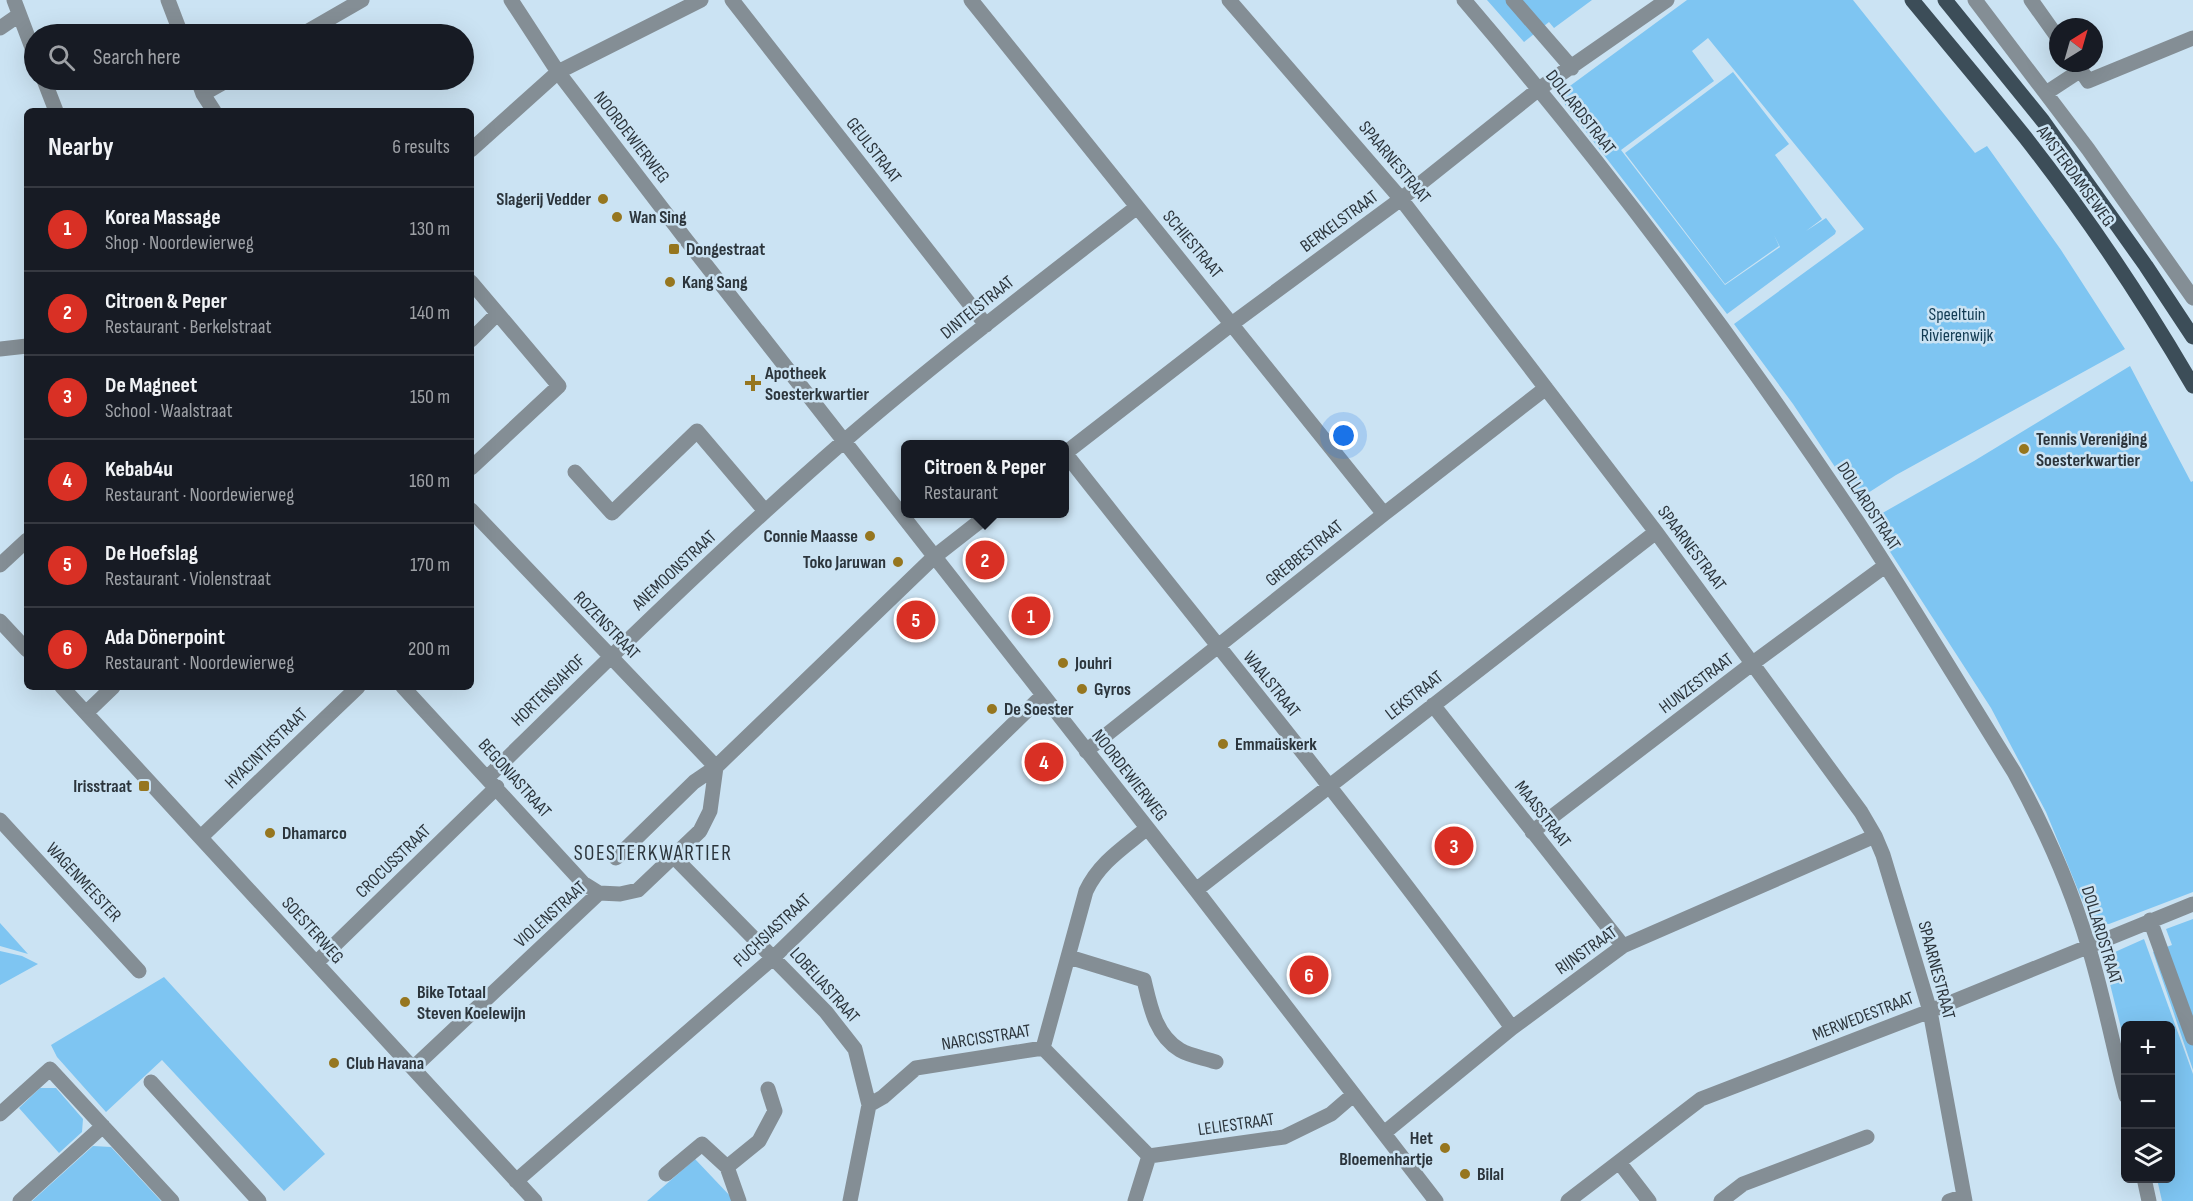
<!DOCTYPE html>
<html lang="en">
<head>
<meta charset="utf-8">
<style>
  body { margin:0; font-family:"Sofia Sans Condensed",sans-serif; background:#20242c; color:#f1f3f6 }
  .controls { position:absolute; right:18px; bottom:18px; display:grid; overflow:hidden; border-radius:9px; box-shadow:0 6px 24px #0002 }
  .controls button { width:54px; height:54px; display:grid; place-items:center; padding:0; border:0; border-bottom:2px solid #363941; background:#171b24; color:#f1f3f6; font:30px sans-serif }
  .compass { position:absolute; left:2049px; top:18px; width:54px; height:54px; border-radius:50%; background:#171b24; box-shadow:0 6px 24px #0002; rotate:37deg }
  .you { position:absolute; left:1344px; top:436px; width:21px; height:21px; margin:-15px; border:4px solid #fff; border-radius:50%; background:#1a73e8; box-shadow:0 0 0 9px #1a73e833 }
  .badge { display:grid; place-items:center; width:39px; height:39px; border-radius:50%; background:#d93025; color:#fff; font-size:20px; font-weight:700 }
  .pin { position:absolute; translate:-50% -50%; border:3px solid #fff; box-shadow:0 2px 6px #0006 }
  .popup { position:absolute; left:901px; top:440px; width:168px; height:78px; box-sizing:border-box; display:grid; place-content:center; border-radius:9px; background:#171b24; filter:drop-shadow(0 2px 4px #0005); font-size:20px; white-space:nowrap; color:#9ea1a6 }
  .popup b { font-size:22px; color:#f1f3f6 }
  .popup::after { content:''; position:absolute; left:50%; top:100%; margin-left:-12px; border:12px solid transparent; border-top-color:#171b24 }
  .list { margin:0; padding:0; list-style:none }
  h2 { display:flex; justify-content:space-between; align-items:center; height:78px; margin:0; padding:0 24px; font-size:26px }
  h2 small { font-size:20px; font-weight:400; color:#9ea1a6 }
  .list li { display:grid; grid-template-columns:39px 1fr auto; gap:18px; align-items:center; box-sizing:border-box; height:84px; padding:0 24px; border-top:2px solid #363941 }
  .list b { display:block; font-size:22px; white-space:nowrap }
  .list p { margin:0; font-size:20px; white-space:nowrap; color:#9ea1a6 }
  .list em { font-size:20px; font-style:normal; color:#9ea1a6 }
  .icon { flex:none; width:33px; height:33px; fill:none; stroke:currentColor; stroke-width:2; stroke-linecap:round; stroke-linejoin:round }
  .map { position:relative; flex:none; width:2193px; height:1201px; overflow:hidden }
  .search { position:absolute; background:#171b24; box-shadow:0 6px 24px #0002; left:24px; top:24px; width:450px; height:66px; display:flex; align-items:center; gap:15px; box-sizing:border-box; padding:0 21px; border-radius:33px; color:#9ea1a6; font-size:22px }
  .panel { position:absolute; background:#171b24; box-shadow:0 6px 24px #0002; left:24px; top:108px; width:450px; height:582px; border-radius:9px }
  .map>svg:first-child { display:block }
</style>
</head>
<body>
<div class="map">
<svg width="2193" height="1201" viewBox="0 0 2193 1201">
  <rect width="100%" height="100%" fill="#cbe3f3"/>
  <path fill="#7ec5f2" d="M1487,0H1592L1554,28L1549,22L1524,42Z
    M1687,0H1853L1975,153L1987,146L2061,250L2125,349L1896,475L1857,500L1793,404L1734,324L1864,229L1708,38L1692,51L1714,81L1621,150L1725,285L1780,247L1774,235L1779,246L1725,284L1625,153L1733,72L1789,144L1775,155L1822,219L1806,231L1826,218L1836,231L1835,234L1727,314L1566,106L1559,94Z
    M2130,366L2191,482L2193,481V892L2109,924C2096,924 2092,919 2085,907L2046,812L1991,708L1874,527L1882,521L1879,515L1974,461Z
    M2193,919V1070L2153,952L2172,945L2166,929Z
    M0,923L28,954L0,946Z
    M2144,939L2193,1074V1201H2162L2157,1179L2170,1178V1026H2126L2125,1044L2110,984L2106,956Z
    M0,951L22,956L38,964L0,985Z
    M164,977L325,1154L284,1191L162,1060L106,1112L57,1057L51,1045Z
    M40,1088H56L83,1119L82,1132L59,1153L19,1108Z
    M93,1146L111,1147L161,1201H32Z
    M695,1159L732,1198L733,1201H647Z"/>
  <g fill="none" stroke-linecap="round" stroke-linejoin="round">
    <path stroke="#848e95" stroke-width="15" d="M14,0L34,53
      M168,0L181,34
      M511,0L558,72L684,237L1196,890L1436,1201
      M732,0L986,325
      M971,0L1384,514
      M1229,0L1401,199L1656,532L1861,812L1875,836L1883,855L1930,1011L1965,1201
      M1464,0C1605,165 1736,340 1857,521C1911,603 1962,689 2014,772C2044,827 2070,884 2088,945C2103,994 2113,1046 2126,1096
      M1513,0L1572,68
      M1975,0L2088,149L2193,298
      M2031,0L2058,38
      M0,28L19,15
      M303,34L362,0
      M2076,63L2088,81L2193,38
      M44,80L56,111
      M198,80L203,94L214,111
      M2046,93L2081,70
      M203,94L228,80
      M471,150L558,72L701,0
      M471,282L559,386L471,468
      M471,340L497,314
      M0,349L27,346
      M1065,453C1215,644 1370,831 1512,1028
      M1064,454L1233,323L1401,199L1539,89L1667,0
      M575,472L612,513L697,431L765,511
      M471,510L716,767
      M0,565L27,540
      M0,621L27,650
      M62,687L535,1201
      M403,687L583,883L599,893
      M1433,705L1623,946
      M86,713L113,687
      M1086,751L1384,514L1546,388
      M488,777C604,663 720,549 843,442C938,360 1038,284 1137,207
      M0,820L139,971
      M1532,832L1753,663L1885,566
      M201,837L358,687
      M674,857L826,1012L855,1049L869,1105
      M616,858L694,782L716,767L934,557L989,514
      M1196,890L1656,532
      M2150,920L2193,1038
      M1069,957L1144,980C1150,1005 1155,1035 1180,1050C1190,1056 1205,1058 1216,1062
      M316,963L497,787
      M1043,1048L1149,1156
      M413,1068L599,893L620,894L638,890L700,831L710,811L716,767
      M151,1082L259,1201
      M0,1114L50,1069L172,1201
      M1384,1133L1512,1028L1623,946L1875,836
      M1149,1156L1284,1137L1331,1114L1353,1095
      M1619,1162L1649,1201
      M666,1174L702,1144L727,1167
      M2144,1178L2149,1201
      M516,1181L774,957L1042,696
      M20,1201L103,1126
      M739,1201L727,1167L759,1141L775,1111L768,1089
      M850,1201L869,1105L883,1097L916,1068L1043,1048L1086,891C1099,863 1123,848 1146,829
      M1135,1201L1149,1156
      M1568,1201L1701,1099L1930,1011L2193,904
      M1721,1201L1743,1184L1867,1137
      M1949,1201L1964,1196"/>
    <path stroke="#3c4d58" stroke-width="15" d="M1912,0C1950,46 1988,91 2025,137C2086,215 2143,300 2193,386
      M1945,0L2043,121L2146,266L2193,337"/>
  </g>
  <g fill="#96761f" stroke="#cbe3f3" stroke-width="2">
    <circle cx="603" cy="199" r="6"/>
    <circle cx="617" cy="217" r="6"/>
    <rect x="668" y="243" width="12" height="12" rx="3"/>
    <circle cx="670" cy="282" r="6"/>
    <path d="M750 374h6v6h6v6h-6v6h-6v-6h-6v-6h6z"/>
    <circle cx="2024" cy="449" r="6"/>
    <circle cx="870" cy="536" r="6"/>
    <circle cx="898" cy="562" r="6"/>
    <circle cx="1063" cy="663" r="6"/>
    <circle cx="1082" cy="689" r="6"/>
    <circle cx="992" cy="709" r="6"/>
    <circle cx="1223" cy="744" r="6"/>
    <rect x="138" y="780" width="12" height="12" rx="3"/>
    <circle cx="270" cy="833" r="6"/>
    <circle cx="405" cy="1002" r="6"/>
    <circle cx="334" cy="1063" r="6"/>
    <circle cx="1445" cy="1148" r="6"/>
    <circle cx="1465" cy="1174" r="6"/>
  </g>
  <g text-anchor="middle" stroke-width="5" stroke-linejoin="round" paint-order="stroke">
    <g font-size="18" fill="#2c353c" stroke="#cbe3f3">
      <text transform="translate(1581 112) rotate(52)" y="6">DOLLARDSTRAAT</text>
      <text transform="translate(632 137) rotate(52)" y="6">NOORDEWIERWEG</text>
      <text transform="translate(874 150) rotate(52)" y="6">GEULSTRAAT</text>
      <text transform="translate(1395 162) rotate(50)" y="6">SPAARNESTRAAT</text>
      <text transform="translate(2076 176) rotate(54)" y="6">AMSTERDAMSEWEG</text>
      <text transform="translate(1339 221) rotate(-36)" y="6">BERKELSTRAAT</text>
      <text transform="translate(1193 244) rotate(50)" y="6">SCHIESTRAAT</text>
      <text transform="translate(977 307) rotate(-39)" y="6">DINTELSTRAAT</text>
      <text transform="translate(1869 506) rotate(57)" y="6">DOLLARDSTRAAT</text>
      <text transform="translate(1692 548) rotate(53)" y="6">SPAARNESTRAAT</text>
      <text transform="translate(1304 553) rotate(-39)" y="6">GREBBESTRAAT</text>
      <text transform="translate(674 570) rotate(-43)" y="6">ANEMOONSTRAAT</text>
      <text transform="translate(607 625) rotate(46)" y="6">ROZENSTRAAT</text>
      <text transform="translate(1696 683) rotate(-37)" y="6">HUNZESTRAAT</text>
      <text transform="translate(1272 684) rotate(51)" y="6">WAALSTRAAT</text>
      <text transform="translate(548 690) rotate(-44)" y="6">HORTENSIAHOF</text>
      <text transform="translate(1414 695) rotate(-38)" y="6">LEKSTRAAT</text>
      <text transform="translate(266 748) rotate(-44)" y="6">HYACINTHSTRAAT</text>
      <text transform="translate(1130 775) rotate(52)" y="6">NOORDEWIERWEG</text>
      <text transform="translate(515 778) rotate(48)" y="6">BEGONIASTRAAT</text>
      <text transform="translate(1543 814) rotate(52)" y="6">MAASSTRAAT</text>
      <text transform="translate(393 861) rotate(-44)" y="6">CROCUSSTRAAT</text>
      <text transform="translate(84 882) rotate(47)" y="6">WAGENMEESTER</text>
      <text transform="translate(550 914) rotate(-42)" y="6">VIOLENSTRAAT</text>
      <text transform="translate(313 930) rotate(48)" y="6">SOESTERWEG</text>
      <text transform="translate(772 930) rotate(-43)" y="6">FUCHSIASTRAAT</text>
      <text transform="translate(2102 935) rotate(73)" y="6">DOLLARDSTRAAT</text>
      <text transform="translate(1586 950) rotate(-35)" y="6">RIJNSTRAAT</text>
      <text transform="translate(1937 970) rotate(75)" y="6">SPAARNESTRAAT</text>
      <text transform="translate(825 985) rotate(48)" y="6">LOBELIASTRAAT</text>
      <text transform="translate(1863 1016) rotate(-21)" y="6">MERWEDESTRAAT</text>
      <text transform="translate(986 1037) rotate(-9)" y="6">NARCISSTRAAT</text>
      <text transform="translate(1236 1124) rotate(-8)" y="6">LELIESTRAAT</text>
    </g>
    <g font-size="18" font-weight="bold" fill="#2c353c" stroke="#cbe3f3" text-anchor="start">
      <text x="591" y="205" text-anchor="end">Slagerij Vedder</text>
      <text x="629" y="223">Wan Sing</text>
      <text x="686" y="255">Dongestraat</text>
      <text x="682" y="288">Kang Sang</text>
      <text x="765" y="379">Apotheek<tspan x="765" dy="21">Soesterkwartier</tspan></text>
      <text x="2036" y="445">Tennis Vereniging<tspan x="2036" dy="21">Soesterkwartier</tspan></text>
      <text x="858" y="542" text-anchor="end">Connie Maasse</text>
      <text x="886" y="568" text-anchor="end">Toko Jaruwan</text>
      <text x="1075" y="669">Jouhri</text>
      <text x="1094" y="695">Gyros</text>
      <text x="1004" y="715">De Soester</text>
      <text x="1235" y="750">Emmaüskerk</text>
      <text x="132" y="792" text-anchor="end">Irisstraat</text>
      <text x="282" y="839">Dhamarco</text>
      <text x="417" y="998">Bike Totaal<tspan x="417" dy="21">Steven Koelewijn</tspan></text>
      <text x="346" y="1069">Club Havana</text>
      <text x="1433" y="1144" text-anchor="end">Het<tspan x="1433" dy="21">Bloemenhartje</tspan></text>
      <text x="1477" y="1180">Bilal</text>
    </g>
    <g font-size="18" fill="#123b52" stroke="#cbe3f3">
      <text x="1957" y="320">Speeltuin<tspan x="1957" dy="21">Rivierenwijk</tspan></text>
    </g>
    <g font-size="21" letter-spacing="1.5" fill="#2c353c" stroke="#cbe3f3">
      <text x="653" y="860">SOESTERKWARTIER</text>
    </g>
  </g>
</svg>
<div class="controls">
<button>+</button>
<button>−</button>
<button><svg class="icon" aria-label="layers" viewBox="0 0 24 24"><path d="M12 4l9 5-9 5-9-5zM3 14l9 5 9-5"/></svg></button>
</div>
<svg class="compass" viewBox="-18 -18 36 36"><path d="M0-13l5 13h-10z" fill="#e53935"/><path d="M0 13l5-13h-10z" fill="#9ea1a6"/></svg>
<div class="you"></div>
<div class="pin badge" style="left:1031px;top:616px">1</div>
<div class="pin badge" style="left:985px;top:560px">2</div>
<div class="popup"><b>Citroen &amp; Peper</b>Restaurant</div>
<div class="pin badge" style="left:1454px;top:846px">3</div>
<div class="pin badge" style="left:1044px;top:762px">4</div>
<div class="pin badge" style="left:916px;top:620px">5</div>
<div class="pin badge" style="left:1309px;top:975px">6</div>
<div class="search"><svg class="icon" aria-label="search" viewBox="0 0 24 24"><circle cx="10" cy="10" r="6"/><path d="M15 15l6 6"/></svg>Search here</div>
<section class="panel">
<h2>Nearby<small>6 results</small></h2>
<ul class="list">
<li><span class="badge">1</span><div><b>Korea Massage</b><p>Shop · Noordewierweg</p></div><em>130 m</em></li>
<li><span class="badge">2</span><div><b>Citroen &amp; Peper</b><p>Restaurant · Berkelstraat</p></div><em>140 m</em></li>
<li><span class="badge">3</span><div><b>De Magneet</b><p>School · Waalstraat</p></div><em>150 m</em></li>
<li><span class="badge">4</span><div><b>Kebab4u</b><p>Restaurant · Noordewierweg</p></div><em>160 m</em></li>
<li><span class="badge">5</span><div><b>De Hoefslag</b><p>Restaurant · Violenstraat</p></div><em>170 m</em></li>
<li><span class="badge">6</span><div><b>Ada Dönerpoint</b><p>Restaurant · Noordewierweg</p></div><em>200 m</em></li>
</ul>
</section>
</div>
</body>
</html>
